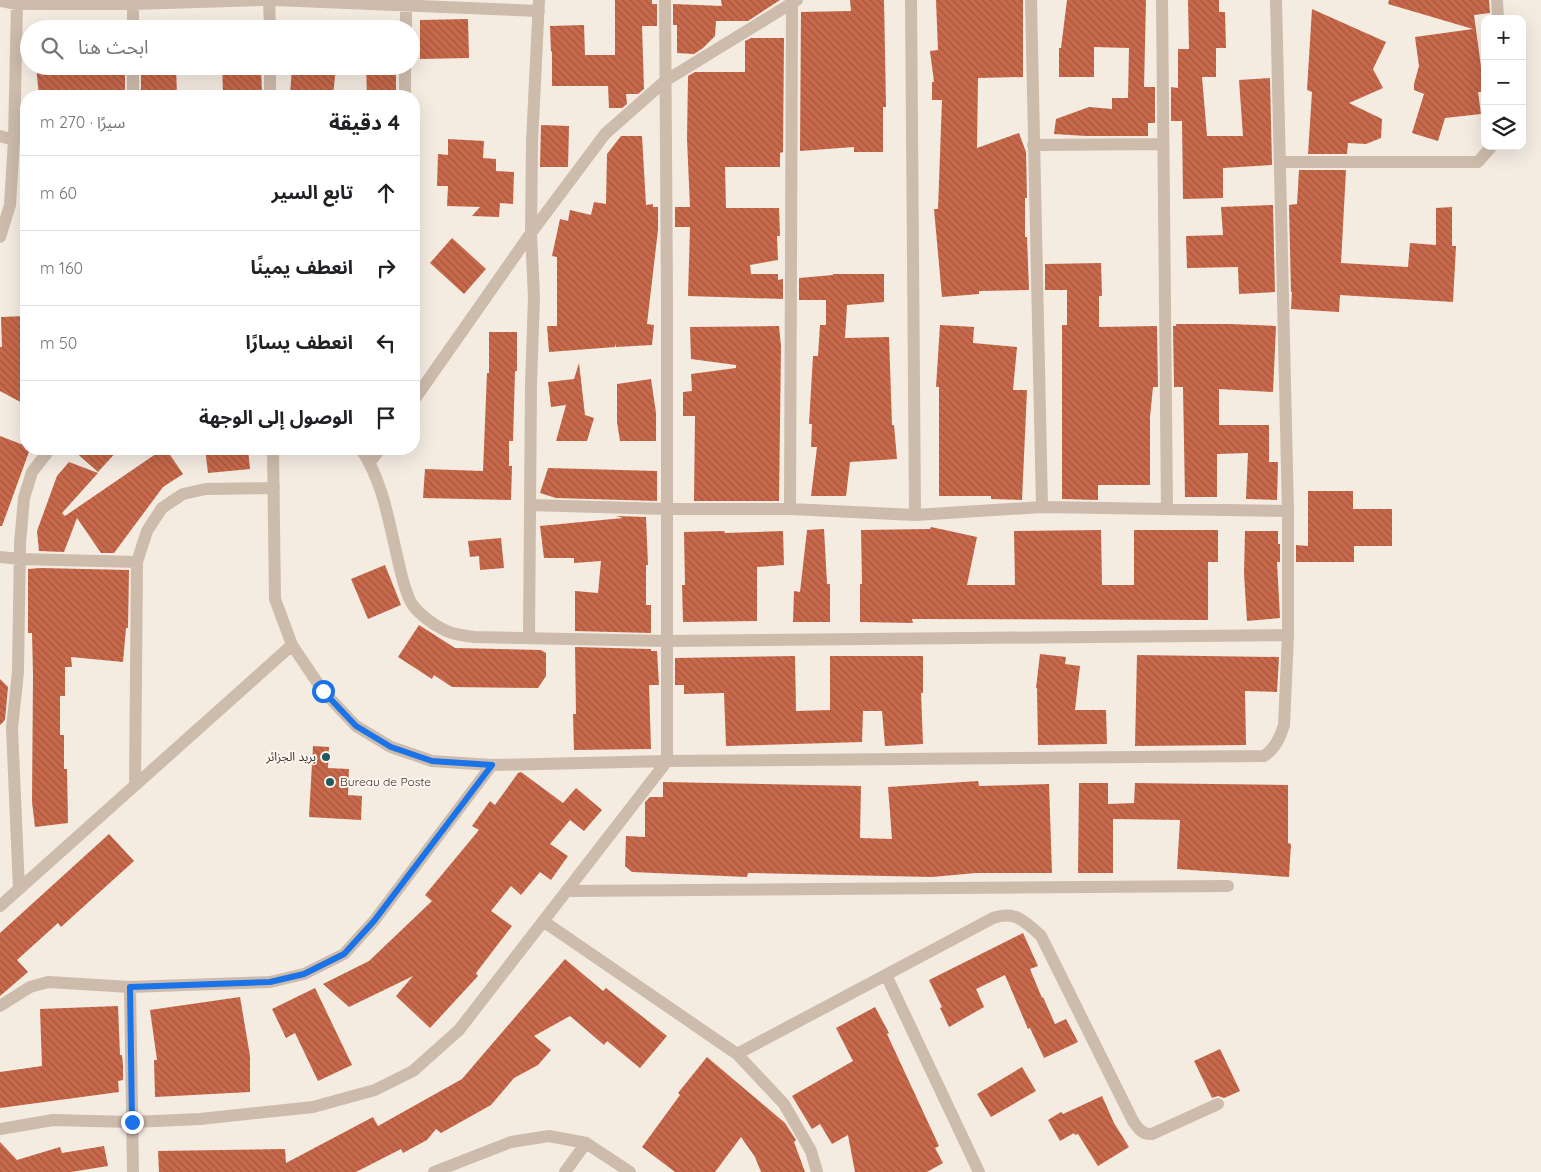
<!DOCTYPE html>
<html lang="ar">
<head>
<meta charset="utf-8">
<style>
  body { margin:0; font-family:Quicksand,"Noto Sans Arabic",sans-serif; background:#f6f6f6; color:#202124; direction:rtl }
  .controls { position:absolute; right:15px; top:15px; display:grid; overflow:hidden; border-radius:10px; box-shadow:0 5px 20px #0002 }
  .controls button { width:45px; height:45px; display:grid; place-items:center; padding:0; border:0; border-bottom:1px solid #e0e0e0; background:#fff; color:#202124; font:25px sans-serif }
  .stop { position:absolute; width:15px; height:15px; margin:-11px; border:4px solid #1a73e8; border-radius:50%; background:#fff }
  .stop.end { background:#1a73e8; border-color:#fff; box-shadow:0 1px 5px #0008 }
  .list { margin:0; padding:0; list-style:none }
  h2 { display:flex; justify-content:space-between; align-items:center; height:65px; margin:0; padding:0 20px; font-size:21px }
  h2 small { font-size:16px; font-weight:400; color:#757577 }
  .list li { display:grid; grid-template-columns:32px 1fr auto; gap:15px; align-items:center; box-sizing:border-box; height:75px; padding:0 20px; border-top:1px solid #e0e0e0 }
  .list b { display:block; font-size:19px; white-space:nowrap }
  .list em { font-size:16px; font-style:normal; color:#757577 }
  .icon { flex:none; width:28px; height:28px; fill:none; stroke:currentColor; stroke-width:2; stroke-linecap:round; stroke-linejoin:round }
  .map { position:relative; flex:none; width:1541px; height:1172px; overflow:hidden; direction:ltr }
  .search { position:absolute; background:#fff; box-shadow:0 5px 20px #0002; left:20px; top:20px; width:400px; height:55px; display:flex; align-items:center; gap:12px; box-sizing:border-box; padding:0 18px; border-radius:28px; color:#757577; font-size:19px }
  .panel { position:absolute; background:#fff; box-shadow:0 5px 20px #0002; left:20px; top:90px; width:400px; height:365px; border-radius:20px; direction:rtl }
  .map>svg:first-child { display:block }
</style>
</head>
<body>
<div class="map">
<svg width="1541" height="1172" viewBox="0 0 1541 1172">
  <defs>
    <pattern id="building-back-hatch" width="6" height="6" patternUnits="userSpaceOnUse" patternTransform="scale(1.25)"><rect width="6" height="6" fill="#c8694b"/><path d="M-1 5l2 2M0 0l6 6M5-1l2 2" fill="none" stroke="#a4573f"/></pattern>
  </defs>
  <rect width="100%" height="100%" fill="#f4ebe1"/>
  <path fill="url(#building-back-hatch)" d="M615,0H652V4H657V26H642L644,89L638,94H626L627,104L622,108H609L608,86H552V51L551,52L550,26L584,25L585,55H615Z
    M721,0H780L748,21H716L715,36L703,48L694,54L677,53V25H673V4L722,6Z
    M850,0H884L886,107H883V152H854V147L800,151L801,12L851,11Z
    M936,0H1023V77L978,78L977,148L1019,133L1026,152L1027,198H1025V237H1027L1029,290L979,291V294L942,297L934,209H938L942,100H932V82H934L930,51L938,50Z
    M1067,0H1146L1144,87H1155V123H1148V136H1086L1054,134L1056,119L1089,107L1112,109V98H1128L1129,48L1094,47V77H1059V48H1061Z
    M1188,0H1219V12H1225L1226,48H1216V77H1202L1207,136H1243L1239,80L1270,78L1272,165L1223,168V198L1183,199L1182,121H1171V87L1178,88V49H1189Z
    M1389,0H1489L1490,13L1474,15L1482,74L1485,75V92H1478L1481,114L1445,118L1438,141L1412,133L1424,94L1414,90V84L1419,66L1415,37L1473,29L1388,4Z
    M1312,9L1386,42L1373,69L1383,88L1349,103L1382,119L1381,138L1366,144L1348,143L1347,154H1308L1312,92L1307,90Z
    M468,19L469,58L420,59V20Z
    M751,38H784L783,152L780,153V167H725L726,208H779L780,236H777L778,260L750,265L751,274H778V280L783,279V299L688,296L690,227H675V207H690L687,139L688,76L695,72H745V41Z
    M36,66H125V96H39Z
    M141,66H176L177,96H141Z
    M222,66H261L262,96H233V92H223Z
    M292,66H336L333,96H290Z
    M366,66H396V96H367Z
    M541,125L569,126L568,167H540Z
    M621,136H642L646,205L653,204V207H658V230L647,324L654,325L652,345L616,347V343L615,347L549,352L547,326H557V257L552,256L560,219L568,221L570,210L591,215L594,202L606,204L607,154Z
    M448,139L484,141L483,158L496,159V171L514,172L513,204L500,203L499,217L472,216L480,207L447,206L448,186H437L438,154L448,155Z
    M1299,170H1346L1341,263L1408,267L1410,243L1436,245V208L1452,207V246H1456L1453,302L1340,295L1339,312L1291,309L1292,292H1291L1289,205L1297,204Z
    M1273,205L1275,292L1239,294L1238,267L1187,268L1186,236L1223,235L1221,207Z
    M452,238L486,269L464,294L430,263Z
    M1101,263L1102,296H1099V327L1157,326L1158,387H1153L1150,417V485H1098V500L1062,499V325H1067V290H1045V264Z
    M833,274H884V302L847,305L845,338L889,337L892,425H894L897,459L850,462L846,496H811L817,447H811L812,424H809L813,356H818L820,325H826V300H799V278L833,275Z
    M26,316V405L0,391V347H2L1,317Z
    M1176,324H1230L1276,326L1273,392L1219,389V425H1269V462H1278L1277,500L1246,499L1248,453L1217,454V497H1185L1183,387H1174L1173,326H1176Z
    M940,325L974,327L973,343L1017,347L1013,390H1027L1022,500L991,499V496H939V387H936Z
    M779,326L781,346L779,501H694L695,416H683V392L692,391L691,374L736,368V365L691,359L690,327Z
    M489,332H517V371H515L513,441H509V466H512L511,500L423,498L425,469L483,471L487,373H489Z
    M579,363L585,415L594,418L587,441H556L566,405L551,407L548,382L574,379Z
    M651,379L656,413V441H620L617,422V384Z
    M0,436L26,446V449H30L2,526H0Z
    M72,449H119L98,472Z
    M163,449H166L183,474L163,487L114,553H101L77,518L64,552L39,551L37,531L57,476L69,462L98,473L62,513L65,516Z
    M205,449H248L250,469L208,473Z
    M548,468L657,471V501L556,498L540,493Z
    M1308,491H1353V509H1392V546H1354V562H1296V545L1308,546Z
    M616,516L646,517L648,565H646V605H651V633L575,631V591L598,593L601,561L574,563V558H544L540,526L623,518Z
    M931,527L977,537L967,585H1015L1014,531L1101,530L1102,585H1134V530H1218V562H1208V620L912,619L913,623L860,622V584H862L861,530L930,529Z
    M824,529L827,584H830V622H793L794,591L800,592L807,530Z
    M724,531L725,533L783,531L784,565L757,567V621L683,622L682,585H685L684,532Z
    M1245,531H1278V544H1280V562H1277L1280,618L1247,621L1244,574Z
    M501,538L504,568L480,570L479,556L470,557L468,541Z
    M385,565L401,605L368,619L351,579Z
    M40,568L129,570L128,628H126L123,662L71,657L72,667H65V696H60V735H64V769H67L68,823L35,827L32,802L33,675L32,633H28V569Z
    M419,625L455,648L541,650L546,653V676L538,688L452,687L434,675L432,679L398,657Z
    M575,647L651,649V651H657L659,685H649L651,749L574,750L573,714H576Z
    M1040,654L1066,657L1065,664L1080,666L1075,710H1106L1107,744L1038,745L1037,688H1036Z
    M1137,655L1279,657L1277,692L1245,691L1246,745L1135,746Z
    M795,656L796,711L830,710V656H923V693H921L923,744L885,746L882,711H863L862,742L726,746L724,693L684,694V685H675V658Z
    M0,679L8,687L5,720L0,725Z
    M313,746L329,747L328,768L349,769L348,795L362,796L361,820L309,817Z
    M521,772L563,803L576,788L602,810L584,831L570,820L550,844L568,856L551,880L540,872L521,895L511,886L491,911L512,926L476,973L478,976L430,1028L396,996L413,976L349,1007L323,984L369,961L432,901L425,895L479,830L472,826L490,801L495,805L518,773Z
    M978,781L979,786L1049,784L1052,873H976L932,877L748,873L747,877L632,872L625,866L626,836L645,837V802L650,797H663V782L861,786L860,838L892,839L888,787Z
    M1079,783H1108V804L1134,803L1135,783L1288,785V843L1291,844L1289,877L1177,869L1180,820L1113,819V873H1078Z
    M109,834L134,861L61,927L58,923L17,960L28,972L0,996V933Z
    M1023,933L1038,966L1030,969L1042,998L1043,997L1055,1024L1066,1019L1078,1042L1044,1058L1030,1028L1028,1029L1005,975L976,989L984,1007L949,1027L940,1008L942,1007L929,980Z
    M565,959L603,991L606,988L667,1036L640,1068L607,1041L604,1045L570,1016L534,1036L551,1050L538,1065L514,1078L491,1105L441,1133L436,1129L427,1140L403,1153L401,1149L356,1172H159L158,1151L285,1149L286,1163L373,1117L378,1126L462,1079Z
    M315,988L352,1065L318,1081L295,1033L286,1038L272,1009Z
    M240,997L250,1056V1092L155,1097L154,1060H157L150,1010Z
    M118,1006L120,1055H122L123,1065V1080L118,1081L119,1092L0,1108V1072L42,1066L40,1009Z
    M875,1007L889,1033L887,1034L939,1146L935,1148L943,1163L927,1172H855L848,1135L832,1144L820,1124L812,1129L792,1096L853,1061L836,1028Z
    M1220,1049L1240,1091L1224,1098L1218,1096L1212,1098L1194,1061Z
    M707,1057L785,1123L796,1140L794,1142L805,1172H761L755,1157L741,1137L715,1172H675L642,1147L680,1095L678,1093Z
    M1022,1067L1036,1091L991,1117L977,1094Z
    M1102,1096L1114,1123L1129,1147L1098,1166L1078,1134L1075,1135L1074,1133L1060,1141L1048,1120L1061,1112L1063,1114Z
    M0,1142L17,1160L60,1147L62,1153L104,1146L108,1166L71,1172H0Z"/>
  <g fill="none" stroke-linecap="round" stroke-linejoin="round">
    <path stroke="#cdbbac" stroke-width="12" d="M133,0V29
      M269,0L270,29
      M274,0L539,11
      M911,0L915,515
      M1031,0L1042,507
      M1162,0L1167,509
      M1497,0L1498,19
      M0,1L17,4H133L263,0
      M406,29V0
      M133,66V96
      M270,66V96
      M405,96V66
      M0,136L14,140
      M1033,145L1163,144
      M1280,162H1478L1492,146
      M0,237L10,205L14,140L17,4
      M414,400L531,233L605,134L665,81L797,0
      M273,449L275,599L292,645L323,691L356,726L391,747L432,761L492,765L667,761L1264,756C1275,749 1280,738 1284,725L1288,635V511L1276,0
      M361,449C383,481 389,523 398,560C401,573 405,593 412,604C419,615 439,629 452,633C459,635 467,636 474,637L667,641L1288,635
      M370,462L380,449
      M530,505L667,509H790L915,515L1042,507L1288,511
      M790,509L792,3
      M0,557L20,559L137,562
      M529,638L531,384L534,297L531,233L532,142L539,0
      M135,785L137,562L147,531L162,508L183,494L206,489L274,488
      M19,889L12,728L18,672L20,543L24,498L32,472L50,449
      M566,891L1228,886
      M0,906L292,645
      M543,921L737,1054L784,1104L811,1151L817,1172
      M886,975L979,1172
      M130,987L133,1172
      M0,1006L30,987L48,982L130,987L270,982L304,974L344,954L374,921L492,765
      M737,1054L993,918C1015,910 1026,922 1041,936L1133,1121C1138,1128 1142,1135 1152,1134L1218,1104
      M0,1129L53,1120L132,1122L200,1119L313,1107L375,1090L413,1071L459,1030L667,761V299L665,0
      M434,1172L511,1142L549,1136L586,1143
      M565,1172L586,1143L630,1172"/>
  </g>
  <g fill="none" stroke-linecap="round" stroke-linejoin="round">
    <path stroke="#1a73e8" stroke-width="6" d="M132,1122L130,987L270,982L304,974L344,954L374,921L492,765L432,761L391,747L356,726L323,691"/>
  </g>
  <g fill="#1f5a5e" stroke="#fbf5ee" stroke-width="2">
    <circle cx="326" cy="757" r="5"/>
    <circle cx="330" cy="782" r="5"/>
  </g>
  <g text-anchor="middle" stroke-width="4" stroke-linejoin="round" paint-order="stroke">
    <g font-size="12" fill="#3b302b" stroke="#fbf5ee" text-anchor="end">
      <text x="316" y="761">بريد الجزائر</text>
      <text x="340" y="786" text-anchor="start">Bureau de Poste</text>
    </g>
  </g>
</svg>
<div class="controls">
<button>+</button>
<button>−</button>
<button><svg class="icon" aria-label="layers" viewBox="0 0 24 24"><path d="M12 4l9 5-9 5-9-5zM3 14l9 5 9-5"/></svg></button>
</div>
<div class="stop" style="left:323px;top:691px"></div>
<div class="stop end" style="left:132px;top:1122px"></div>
<div class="search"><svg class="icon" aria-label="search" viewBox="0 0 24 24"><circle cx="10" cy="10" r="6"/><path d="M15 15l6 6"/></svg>ابحث هنا</div>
<section class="panel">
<h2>4 دقيقة<small>سيرًا · 270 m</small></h2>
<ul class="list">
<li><svg class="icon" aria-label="ahead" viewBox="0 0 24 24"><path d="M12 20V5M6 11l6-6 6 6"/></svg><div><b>تابع السير</b></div><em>60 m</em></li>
<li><svg class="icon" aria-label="right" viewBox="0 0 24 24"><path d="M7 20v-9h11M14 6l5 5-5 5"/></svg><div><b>انعطف يمينًا</b></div><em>160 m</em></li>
<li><svg class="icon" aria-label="left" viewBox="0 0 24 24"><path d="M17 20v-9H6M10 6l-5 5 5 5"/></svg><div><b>انعطف يسارًا</b></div><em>50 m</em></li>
<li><svg class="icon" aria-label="arrive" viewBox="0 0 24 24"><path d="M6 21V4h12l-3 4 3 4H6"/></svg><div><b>الوصول إلى الوجهة</b></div></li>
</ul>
</section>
</div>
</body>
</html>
